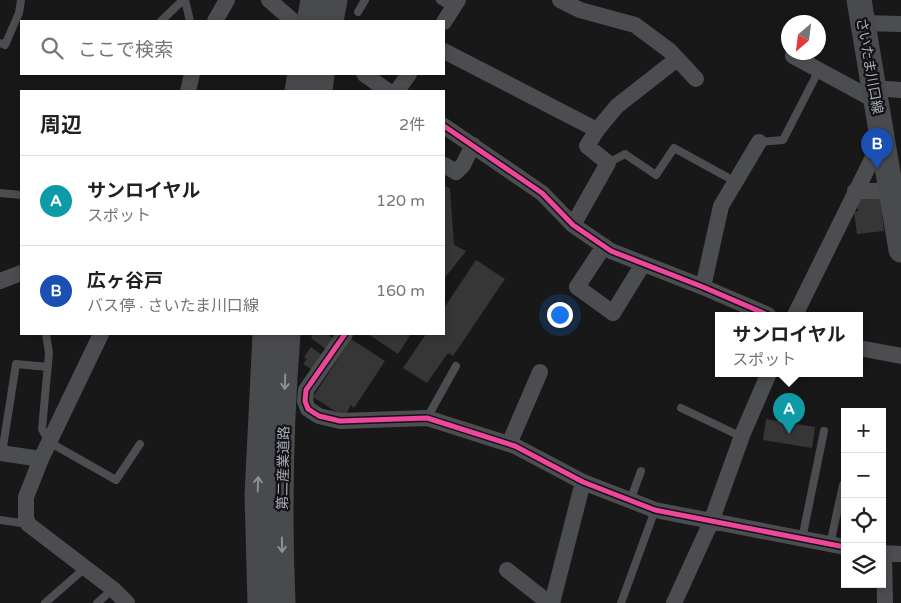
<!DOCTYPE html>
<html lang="ja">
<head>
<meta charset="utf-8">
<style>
  body { margin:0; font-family:"Varela Round","Noto Sans JP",sans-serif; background:#f6f6f6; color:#202124 }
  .controls { position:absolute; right:15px; bottom:15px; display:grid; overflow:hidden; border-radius:0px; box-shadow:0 2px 8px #0003 }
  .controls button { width:45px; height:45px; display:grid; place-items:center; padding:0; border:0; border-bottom:1px solid #e0e0e0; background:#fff; color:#202124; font:25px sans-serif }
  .compass { position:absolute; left:781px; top:15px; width:45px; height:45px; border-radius:50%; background:#fff; box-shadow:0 2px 8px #0003; rotate:208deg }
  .you { position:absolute; left:559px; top:314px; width:18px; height:18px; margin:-12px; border:4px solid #fff; border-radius:50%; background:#1a73e8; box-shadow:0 0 0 8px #1a73e833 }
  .badge { display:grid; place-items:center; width:32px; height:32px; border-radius:50%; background:#d93025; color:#fff; font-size:16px; font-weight:700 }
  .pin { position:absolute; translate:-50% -41px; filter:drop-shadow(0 1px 2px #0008) }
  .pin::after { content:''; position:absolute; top:26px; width:18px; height:15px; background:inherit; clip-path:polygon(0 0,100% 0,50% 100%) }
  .popup { position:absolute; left:715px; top:312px; width:148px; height:65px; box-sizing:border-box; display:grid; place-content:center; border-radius:0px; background:#fff; filter:drop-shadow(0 1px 4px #0005); font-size:16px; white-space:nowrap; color:#757577 }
  .popup b { font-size:19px; color:#202124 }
  .popup::after { content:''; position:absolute; left:50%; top:100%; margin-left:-10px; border:10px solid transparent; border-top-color:#fff }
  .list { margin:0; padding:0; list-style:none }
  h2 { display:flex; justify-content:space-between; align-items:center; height:65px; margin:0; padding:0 20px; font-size:21px }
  h2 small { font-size:16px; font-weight:400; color:#757577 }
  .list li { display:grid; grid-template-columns:32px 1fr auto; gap:15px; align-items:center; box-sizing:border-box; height:90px; padding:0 20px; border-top:1px solid #e0e0e0 }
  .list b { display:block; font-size:19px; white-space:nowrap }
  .list p { margin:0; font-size:16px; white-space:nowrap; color:#757577 }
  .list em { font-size:16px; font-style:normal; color:#757577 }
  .icon { flex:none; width:28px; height:28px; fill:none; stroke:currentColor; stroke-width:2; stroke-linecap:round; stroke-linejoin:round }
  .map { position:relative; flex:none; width:901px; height:603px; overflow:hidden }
  .search { position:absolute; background:#fff; box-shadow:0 2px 8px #0003; left:20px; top:20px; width:425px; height:55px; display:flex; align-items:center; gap:12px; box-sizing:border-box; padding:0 18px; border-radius:0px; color:#757577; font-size:19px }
  .panel { position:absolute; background:#fff; box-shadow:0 2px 8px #0003; left:20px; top:90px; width:425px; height:245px; border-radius:0px }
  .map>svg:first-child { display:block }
</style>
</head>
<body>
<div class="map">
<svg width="901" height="603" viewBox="0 0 901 603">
  <rect width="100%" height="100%" fill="#181818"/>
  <path fill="#363637" d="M444,186L450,188L454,245L466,251L444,279Z
    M880,195L884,231L857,234L854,212L858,211L856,198Z
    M476,260L505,279L453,356L448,353L427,383L403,368L426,334H444V308Z
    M314,334H327L334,339L327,350L311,338Z
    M368,334H411L398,354Z
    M351,339L385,361L354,408L351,405L344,417L313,397Z
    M311,347L322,355L313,370L303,364L307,359L304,357Z
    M766,419L815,427L812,448L763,440Z"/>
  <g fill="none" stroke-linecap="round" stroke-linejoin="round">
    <path stroke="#4c4d51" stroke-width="8" d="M185,0L190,21
      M440,0L453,8
      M358,12L365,0
      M161,21L183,0
      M0,43L5,45L19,13L21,0
      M759,142L783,140L819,70
      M608,163L625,154L656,175L674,148L736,182
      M0,193L21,195
      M46,334L49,353L42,429L49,442L116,480L140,444
      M681,408L742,437
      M427,418L456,366
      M2,453L16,364L48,367
      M630,501L641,471
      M0,520L28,524
      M802,539L824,431
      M830,545L843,485
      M45,603L85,568
      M97,603L113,589
      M621,603L655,510"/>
    <path stroke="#4c4d51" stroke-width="16" d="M269,0L293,21
      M560,0L580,10L635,25L670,51L696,79
      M215,21L227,0
      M444,22L458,0
      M863,23L901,24
      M444,51L597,130
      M793,56L876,101
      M364,74L388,91
      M874,88L901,90
      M188,91L192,74
      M397,91L409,74
      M444,126L542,193L573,225L611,251L703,287L768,315
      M444,165L456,172L463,165L473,145
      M855,191H899
      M573,225L608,163L587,146L597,130L617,106L677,59
      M604,246L577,287L613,313L643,264
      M0,281L21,273
      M703,287L721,206L759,142
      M795,315L875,153L884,146
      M101,334L41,459L26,497V517L28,524L113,589L127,603
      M345,334L306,390L305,401L308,409L319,416L340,421L427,418L515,446L583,482L655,510L845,547
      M859,348L901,356
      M509,444L540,372
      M0,453L41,459
      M882,553L901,554
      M884,554L885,603
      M507,570L549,603
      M552,603L583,482
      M674,603L711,522L743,433L769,373"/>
    <path stroke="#494a4d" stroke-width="25" d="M859,0L901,250
      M309,21L313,0
      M331,21L335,0
      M297,91L300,74
      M320,91L322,74
      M260,603L257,495L265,334
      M283,603C279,513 281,423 288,334"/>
    <defs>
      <path id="cycleway" d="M444,126L542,193L573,225L611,251L703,287L768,315
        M345,334L306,390L305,401L308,409L319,416L340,421L427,418L515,446L583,482L655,510L845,547"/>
    </defs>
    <use href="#cycleway" stroke="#121214" stroke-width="8"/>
    <use href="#cycleway" stroke="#ed469a" stroke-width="5"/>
  </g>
  <defs><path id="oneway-shaft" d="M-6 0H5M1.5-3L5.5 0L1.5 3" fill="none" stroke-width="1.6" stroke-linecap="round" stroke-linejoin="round" transform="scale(1.25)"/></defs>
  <g stroke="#8c8f99">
    <use href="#oneway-shaft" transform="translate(285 382) rotate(92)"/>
    <use href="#oneway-shaft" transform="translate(258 484) rotate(-88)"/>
    <use href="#oneway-shaft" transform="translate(282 545) rotate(89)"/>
  </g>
  <g text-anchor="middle" stroke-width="4.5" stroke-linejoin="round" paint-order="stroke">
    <g font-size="14" fill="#a9acb9" stroke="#121214">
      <text transform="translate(870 66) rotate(80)" y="5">さいたま川口線</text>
      <text transform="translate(283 468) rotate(-89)" y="5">第二産業道路</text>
    </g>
  </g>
</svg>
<div class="controls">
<button>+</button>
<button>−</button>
<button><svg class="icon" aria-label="locate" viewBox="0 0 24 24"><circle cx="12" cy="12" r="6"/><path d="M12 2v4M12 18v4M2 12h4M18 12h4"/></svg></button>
<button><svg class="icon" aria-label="layers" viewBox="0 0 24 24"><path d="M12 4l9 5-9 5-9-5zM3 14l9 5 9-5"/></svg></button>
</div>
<svg class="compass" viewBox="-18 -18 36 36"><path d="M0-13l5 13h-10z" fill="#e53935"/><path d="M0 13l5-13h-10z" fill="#757577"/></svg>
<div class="you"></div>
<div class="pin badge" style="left:789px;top:434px;background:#0f9aa8">A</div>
<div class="popup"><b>サンロイヤル</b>スポット</div>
<div class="pin badge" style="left:877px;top:169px;background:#1a4fb4">B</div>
<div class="search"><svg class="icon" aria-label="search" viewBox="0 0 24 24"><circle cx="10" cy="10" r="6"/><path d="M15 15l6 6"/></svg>ここで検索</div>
<section class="panel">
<h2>周辺<small>2件</small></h2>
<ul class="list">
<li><span class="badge" style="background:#0f9aa8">A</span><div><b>サンロイヤル</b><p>スポット</p></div><em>120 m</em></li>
<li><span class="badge" style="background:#1a4fb4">B</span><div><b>広ヶ谷戸</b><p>バス停 · さいたま川口線</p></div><em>160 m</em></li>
</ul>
</section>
</div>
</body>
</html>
